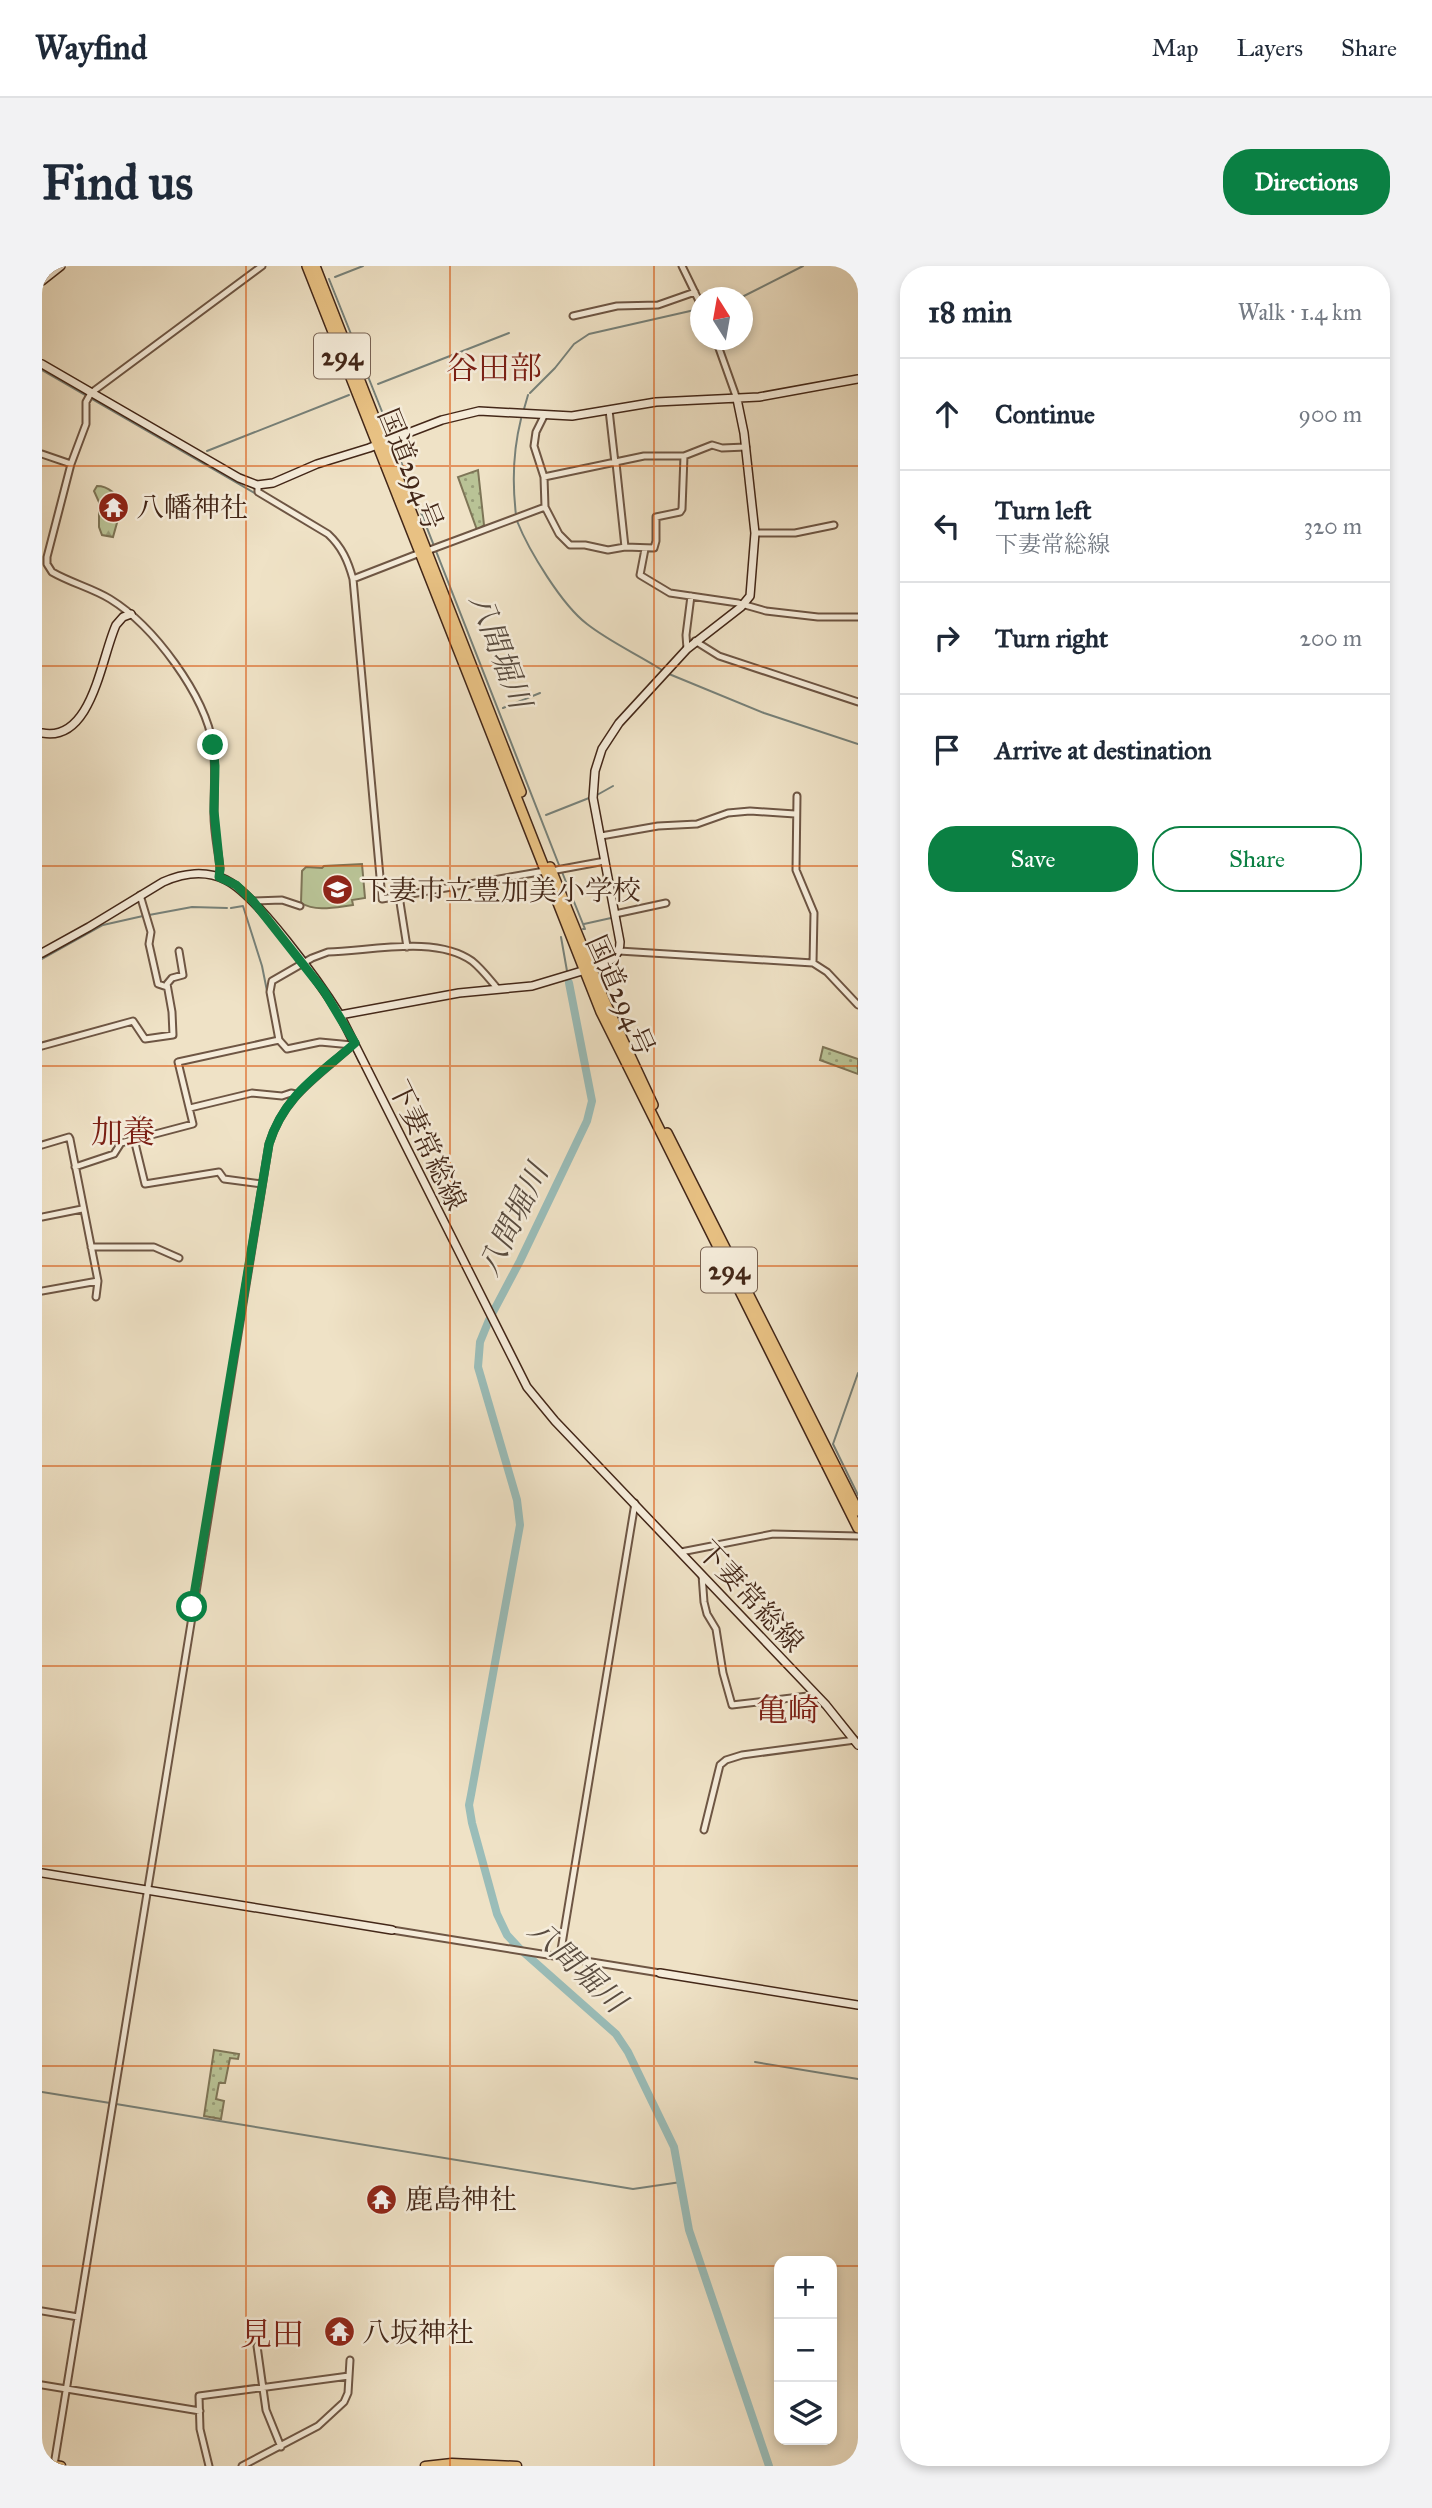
<!DOCTYPE html>
<html lang="en">
<head>
<meta charset="utf-8">
<style>
  body { margin:0; font-family:"IM FELL Great Primer","Noto Serif JP",serif; background:#f2f2f3; color:#1f2937 }
  .controls { position:absolute; right:21px; bottom:21px; display:grid; overflow:hidden; border-radius:14px; box-shadow:0 4px 10px #0003 }
  .controls button { width:63px; height:63px; display:grid; place-items:center; padding:0; border:0; border-bottom:2px solid #e0e1e3; background:#fff; color:#1f2937; font:35px sans-serif }
  .compass { position:absolute; left:648px; top:21px; width:63px; height:63px; border-radius:50%; background:#fff; box-shadow:0 4px 10px #0003; rotate:349deg }
  .stop { position:absolute; width:21px; height:21px; margin:-16px; border:5px solid #0b8043; border-radius:50%; background:#fff }
  .stop.end { background:#0b8043; border-color:#fff; box-shadow:0 2px 7px #0008 }
  .list { margin:0; padding:0; list-style:none }
  h2 { display:flex; justify-content:space-between; align-items:center; height:91px; margin:0; padding:0 28px; font-size:30px }
  h2 small { font-size:23px; font-weight:400; color:#747a83 }
  .list li { display:grid; grid-template-columns:46px 1fr auto; gap:21px; align-items:center; box-sizing:border-box; height:112px; padding:0 28px; border-top:2px solid #e0e1e3 }
  .list b { display:block; font-size:26px; white-space:nowrap }
  .list p { margin:0; font-size:23px; white-space:nowrap; color:#747a83 }
  .list em { font-size:23px; font-style:normal; color:#747a83 }
  .actions { display:flex; gap:14px; padding:21px 28px }
  .actions a { flex:1; padding:16px 0; border:2px solid #0b8043; border-radius:28px; text-align:center; font-size:24px; color:#0b8043 }
  .actions .main { background:#0b8043; color:#fff }
  .icon { flex:none; width:38px; height:38px; fill:none; stroke:currentColor; stroke-width:2; stroke-linecap:round; stroke-linejoin:round }
  .map { position:relative; flex:none; width:816px; height:2200px; overflow:hidden; border-radius:28px }
  header { display:flex; align-items:center; gap:42px; box-sizing:border-box; height:98px; padding:0 35px; background:#fff; border-bottom:2px solid #e0e1e3 }
  header strong { font-size:33px }
  nav { display:flex; gap:38px; margin-inline-start:auto; font-size:24px }
  .intro { display:flex; align-items:center; justify-content:space-between; box-sizing:border-box; height:168px; padding:0 42px }
  h1 { margin:0; font-size:49px }
  .button { padding:18px 32px; border-radius:28px; background:#0b8043; color:#fff; font-size:24px; font-weight:700 }
  main { display:flex; gap:42px; padding:0 42px }
  aside { flex:1; background:#fff; border-radius:28px; box-shadow:0 4px 10px #0003 }
  .map>svg:first-child { display:block }
</style>
</head>
<body>
<header>
<strong>Wayfind</strong>
<nav><a>Map</a><a>Layers</a><a>Share</a></nav>
</header>
<div class="intro"><h1>Find us</h1><a class="button">Directions</a></div>
<main>
<div class="map">
<svg width="816" height="2200" viewBox="0 0 816 2200">
  <defs>
    <pattern id="grass-dots" width="8" height="8" patternUnits="userSpaceOnUse" patternTransform="scale(1.75)"><rect width="8" height="8" fill="#b9c396"/><path d="M2 2h.1M6 6h.1" fill="none" stroke="#989e79" stroke-width="1.8" stroke-linecap="round"/></pattern>
    <pattern id="forest-firs" width="22" height="20" patternUnits="userSpaceOnUse" patternTransform="scale(1.75)"><rect width="22" height="20" fill="#b9c396"/><path d="M5 1l3.5 6h-7zM16 11l3.5 6h-7z" fill="#989e79"/></pattern>
  </defs>
  <rect width="100%" height="100%" fill="#efe2c6"/>
  <filter id="stains"><feTurbulence type="fractalNoise" baseFrequency=".00286" numOctaves="4"/><feColorMatrix values="0 0 0 0 .2 0 0 0 0 .09 0 0 0 0 .02 0 0 0 .5 -.17"/></filter>
  <radialGradient id="worn" r=".72"><stop offset=".6" stop-color="#630" stop-opacity="0"/><stop offset="1" stop-color="#630" stop-opacity=".3"/></radialGradient>
  <path fill="url(#grass-dots)" stroke="#7e7557" stroke-width="2" d="M436,204L442,259L435,264L416,211Z
    M781,781L816,793V808L778,794Z
    M172,1784L197,1788L196,1793L188,1792L183,1817H177L174,1833L182,1835L179,1853L162,1850Z"/>
  <path fill="url(#forest-firs)" stroke="#7e7557" stroke-width="2" d="M55,220C67,220 74,228 80,239L71,271L60,269L57,261V236L52,225Z"/>
  <path fill="#b9c396" stroke="#7e7557" stroke-width="2" d="M320,598L323,632L310,634L311,639C294,641 274,646 259,637L260,605L264,601L280,602L282,600Z"/>
  <g fill="none" stroke-linecap="round" stroke-linejoin="round">
    <path stroke="#778179" stroke-width="2" d="M293,11L321,0
      M287,13L345,158
      M698,32L761,0
      M0,104L221,232
      M336,118L467,67
      M488,127L513,102L532,78L547,68L657,43
      M482,143L486,129
      M165,185L307,129
      M356,188L517,599
      M474,249C470,216 471,185 479,153
      M475,255C487,285 520,339 545,358C568,376 595,388 620,404
      M627,408L722,447L816,478
      M461,442L498,427
      M555,529L571,520
      M504,549L547,532
      M520,606L543,663H541
      M189,642L201,640L220,700L225,725
      M107,649L150,641L185,642
      M542,658L569,652
      M519,671L525,705
      M0,693L61,659L101,650
      M311,783L317,796
      M816,1107L791,1178L816,1229
      M713,1796L816,1813
      M0,1826L68,1837
      M74,1838L591,1923L639,1916"/>
    <path stroke="#9abdb9" stroke-width="8" d="M450,1048L478,995L545,855L550,835L527,717
      M447,1054L438,1076L436,1101L475,1234L478,1259L429,1529L427,1539L430,1557L455,1648L465,1669L478,1683L574,1768L586,1786L632,1881L647,1964L727,2200"/>
    <defs>
      <path id="street" d="M640,0L659,39
        M531,50L575,40L616,39L653,26
        M674,74L695,133
        M567,144L573,197
        M502,150L494,166L492,180L502,211L503,241L517,268L528,279H543L566,284L583,281L612,282L614,275V251L638,246L640,243L642,190
        M0,188L29,198
        M574,197L583,281
        M502,211L602,190H642L670,179L680,182L704,181
        M216,219V226L286,268C300,281 306,295 311,313L340,633L503,605
        M713,267H753L792,259
        M603,283L598,309L628,327L696,337L724,345L776,351H816
        M385,285L503,241
        M311,313L378,287
        M653,375L677,390L816,436
        M645,383L644,369L649,330
        M755,530L754,604L772,647L771,697
        M559,570L616,560L655,558L686,547L708,545L753,548
        M509,605L563,595
        M177,611L178,602C176,583 171,563 172,544C172,522 174,501 171,479C163,429 112,360 68,333C50,322 29,317 10,306L5,298V291L29,198L44,158V136L49,127L220,0
        M98,629L109,666L107,678L116,718L125,721
        M357,630L365,681
        M211,635L240,634L258,640
        M573,648L624,637
        M577,685L771,697L785,706L816,739
        M310,779L278,776L245,783L237,774L228,726L230,715L270,692L286,686C328,685 394,669 430,695C440,703 448,714 456,723
        M0,780L91,755L103,773L131,769L130,746L125,718L130,712L141,709L137,685
        M148,842L210,827L240,830L249,827L254,828
        M101,853L108,869
        M92,873L103,918L177,906L182,913L220,918
        M0,879L27,871L28,873L56,1015L54,1031
        M33,901L72,888L79,877L151,858L136,796L237,774
        M0,951L40,943
        M49,981H112L137,992
        M0,1025L56,1015
        M639,1286L731,1268L816,1270
        M660,1309L662,1336L665,1348L674,1363L681,1407L690,1439L774,1429
        M662,1564L678,1499L684,1494L700,1489L813,1474
        M350,1664L618,1707
        M518,1690L593,1237
        M0,2045L36,2051
        M215,2080L224,2144L239,2181
        M0,2119L158,2145
        M12,2199L227,878C242,829 277,810 313,777
        M167,2200L158,2163L157,2130L307,2110
        M200,2200L276,2160L302,2136L306,2127L308,2094"/>
      <path id="secondary" d="M0,15L19,0
        M0,98L197,212L215,219L231,217L275,198L327,182L400,154L437,145L530,150L614,136L717,131L816,113
        M0,467C50,477 59,392 74,359L81,351L89,348
        M0,687L47,661L121,616C141,607 164,604 184,614C215,629 278,717 298,749L485,1121L513,1155L784,1439L816,1479
        M298,749L417,727L490,720L560,699C570,694 578,689 578,676L551,532L553,505L560,483L577,457L645,383L699,341L708,330L713,267L702,167L695,133
        M0,1607L350,1664
        M618,1707L816,1739"/>
      <path id="primary" d="M0,2197L19,2200
        M383,2200L410,2197L475,2200"/>
      <path id="highway" d="M265,0L559,746L816,1262
        M273,0L479,526
        M508,601L563,736L611,839
        M625,867L816,1245"/>
    </defs>
    <use href="#street" stroke="#6e5644" stroke-width="9"/>
    <use href="#secondary" stroke="#432718" stroke-width="10"/>
    <use href="#primary" stroke="#432718" stroke-width="11"/>
    <use href="#highway" stroke="#432718" stroke-width="12"/>
    <use href="#street" stroke="#f5ecda" stroke-width="5"/>
    <use href="#secondary" stroke="#f5ecda" stroke-width="7"/>
    <use href="#primary" stroke="#e8c183" stroke-width="8"/>
    <use href="#highway" stroke="#e8c183" stroke-width="9"/>
  </g>
  <g fill="none" stroke-linecap="round" stroke-linejoin="round">
    <path stroke="#0b8043" stroke-width="9" d="M150,1341L227,878C242,829 276,810 313,777L282,725L211,635L194,619L177,611L178,603L172,545L173,500L171,479"/>
  </g>
  <path fill="none" stroke="#d8540d" stroke-width="2" stroke-opacity="0.55" d="M204,0V2200M408,0V2200M612,0V2200M0,200H816M0,400H816M0,600H816M0,800H816M0,1000H816M0,1200H816M0,1400H816M0,1600H816M0,1800H816M0,2000H737M790,2000H816"/>
  <defs>
    <symbol id="temple-disc" viewBox="-11 -11 22 22"><circle r="9.5" fill="#8f2418" stroke="#f5ecda"/><path d="M0-6L5-2H3V0L6.5 2.5H4V6H1.5V3h-3V6H-4V2.5H-6.5L-3 0V-2H-5Z" fill="#fff"/></symbol>
    <symbol id="school-disc" viewBox="-11 -11 22 22"><circle r="9.5" fill="#8f2418" stroke="#f5ecda"/><path d="M0-5L7-2L0 1L-7-2ZM-4 1L0 2.5L4 1V4Q0 6-4 4Z" fill="#fff"/></symbol>
  </defs>
  <g fill-rule="evenodd">
    <use href="#temple-disc" x="54" y="224" width="35" height="35"/>
    <use href="#school-disc" x="278" y="606" width="35" height="35"/>
    <use href="#temple-disc" x="322" y="1916" width="35" height="35"/>
    <use href="#temple-disc" x="280" y="2048" width="35" height="35"/>
  </g>
  <g text-anchor="middle" stroke-width="5" stroke-linejoin="round" paint-order="stroke">
    <g fill="#f5ecda" stroke="#786252" stroke-width="2">
      <rect x="272" y="67.5" width="56" height="45" rx="5"/>
      <rect x="659" y="981.5" width="56" height="45" rx="5"/>
    </g>
    <g font-size="26" font-weight="bold" fill="#432718">
      <text x="300" y="99">294</text>
      <text x="687" y="1013">294</text>
    </g>
    <g font-size="28" fill="#432718" stroke="#f5ecda">
      <text transform="translate(369 203) rotate(68)" y="10">国道294号</text>
      <text transform="translate(579 729) rotate(66)" y="10">国道294号</text>
      <text transform="translate(386 879) rotate(64)" y="10">下妻常総線</text>
      <text transform="translate(709 1330) rotate(47)" y="10">下妻常総線</text>
    </g>
    <g font-size="28" fill="#432718" stroke="#f5ecda" text-anchor="start">
      <text x="94" y="251">八幡神社</text>
      <text x="319" y="634">下妻市立豊加美小学校</text>
      <text x="363" y="1943">鹿島神社</text>
      <text x="320" y="2076">八坂神社</text>
    </g>
    <g font-size="30" font-style="italic" fill="#594c40" stroke="#f5ecda">
      <text transform="translate(458 385) rotate(69)" y="10">八間堀川</text>
      <text transform="translate(471 954) rotate(-64)" y="10">八間堀川</text>
      <text transform="translate(535 1700) rotate(43)" y="10">八間堀川</text>
    </g>
    <g font-size="32" fill="#7a1f14" stroke="#f5ecda">
      <text x="452" y="113">谷田部</text>
      <text x="81" y="877">加養</text>
      <text x="746" y="1455">亀崎</text>
      <text x="230" y="2079">見田</text>
    </g>
  </g>
  <rect width="100%" height="100%" filter="url(#stains)"/>
  <rect width="100%" height="100%" fill="url(#worn)"/>
</svg>
<div class="controls">
<button>+</button>
<button>−</button>
<button><svg class="icon" aria-label="layers" viewBox="0 0 24 24"><path d="M12 4l9 5-9 5-9-5zM3 14l9 5 9-5"/></svg></button>
</div>
<svg class="compass" viewBox="-18 -18 36 36"><path d="M0-13l5 13h-10z" fill="#e53935"/><path d="M0 13l5-13h-10z" fill="#747a83"/></svg>
<div class="stop" style="left:150px;top:1341px"></div>
<div class="stop end" style="left:171px;top:479px"></div>
</div>
<aside>
<h2>18 min<small>Walk · 1.4 km</small></h2>
<ul class="list">
<li><svg class="icon" aria-label="ahead" viewBox="0 0 24 24"><path d="M12 20V5M6 11l6-6 6 6"/></svg><div><b>Continue</b></div><em>900 m</em></li>
<li><svg class="icon" aria-label="left" viewBox="0 0 24 24"><path d="M17 20v-9H6M10 6l-5 5 5 5"/></svg><div><b>Turn left</b><p>下妻常総線</p></div><em>320 m</em></li>
<li><svg class="icon" aria-label="right" viewBox="0 0 24 24"><path d="M7 20v-9h11M14 6l5 5-5 5"/></svg><div><b>Turn right</b></div><em>200 m</em></li>
<li><svg class="icon" aria-label="arrive" viewBox="0 0 24 24"><path d="M6 21V4h12l-3 4 3 4H6"/></svg><div><b>Arrive at destination</b></div></li>
</ul>
<div class="actions"><a class="main">Save</a><a>Share</a></div>
</aside>
</main>
</body>
</html>
